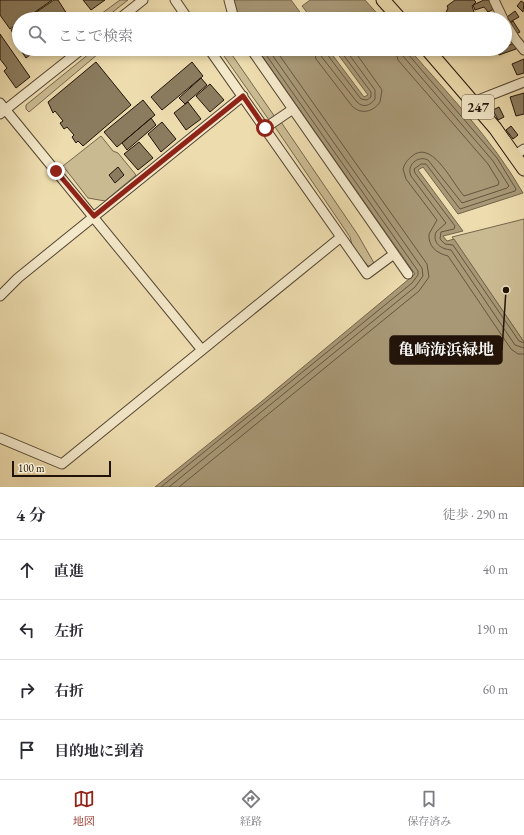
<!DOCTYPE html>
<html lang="ja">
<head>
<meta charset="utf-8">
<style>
  body { margin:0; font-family:"EB Garamond","Noto Serif JP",serif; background:#f7f7f7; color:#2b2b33 }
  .scale { position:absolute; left:12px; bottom:10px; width:99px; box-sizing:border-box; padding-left:4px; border:2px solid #211309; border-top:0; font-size:11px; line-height:14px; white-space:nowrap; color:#211309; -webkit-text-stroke:3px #f3e8ca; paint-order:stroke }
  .stop { position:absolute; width:12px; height:12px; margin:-9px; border:3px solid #8f2418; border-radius:50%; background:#fff }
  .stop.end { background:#8f2418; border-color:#fff; box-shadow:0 1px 4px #0008 }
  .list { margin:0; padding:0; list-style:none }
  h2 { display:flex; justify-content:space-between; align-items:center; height:52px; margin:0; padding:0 16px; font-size:17px }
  h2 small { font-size:13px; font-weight:400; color:#7c7c81 }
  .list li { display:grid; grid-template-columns:26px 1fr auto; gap:12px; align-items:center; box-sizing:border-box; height:60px; padding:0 16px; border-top:1px solid #e1e1e2 }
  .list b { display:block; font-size:15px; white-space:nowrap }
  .list em { font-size:13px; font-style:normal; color:#7c7c81 }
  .icon { flex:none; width:22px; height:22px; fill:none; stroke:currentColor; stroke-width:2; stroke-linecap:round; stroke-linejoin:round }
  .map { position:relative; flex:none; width:524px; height:487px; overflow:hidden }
  .search { position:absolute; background:#fff; box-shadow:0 2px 6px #0003; left:12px; right:12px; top:12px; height:44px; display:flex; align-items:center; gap:10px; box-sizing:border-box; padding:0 14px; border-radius:22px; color:#7c7c81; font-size:15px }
  .sheet { height:292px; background:#fff }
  nav { display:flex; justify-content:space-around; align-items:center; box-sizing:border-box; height:56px; border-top:1px solid #e1e1e2; background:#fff; font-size:11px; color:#7c7c81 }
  nav a { display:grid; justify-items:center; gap:2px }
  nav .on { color:#8f2418 }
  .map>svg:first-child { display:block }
</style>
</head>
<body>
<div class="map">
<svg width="524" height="487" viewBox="0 0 524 487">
  <rect width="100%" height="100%" fill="#eddcae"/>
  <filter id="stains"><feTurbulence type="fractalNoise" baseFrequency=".005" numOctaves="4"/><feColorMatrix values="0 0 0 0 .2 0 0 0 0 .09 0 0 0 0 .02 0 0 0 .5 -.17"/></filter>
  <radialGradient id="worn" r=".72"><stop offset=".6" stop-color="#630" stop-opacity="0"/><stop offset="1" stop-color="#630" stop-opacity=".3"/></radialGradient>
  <path fill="#caba92" stroke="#76664e" d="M120,0H128L104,19H94Z
    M95,49H104L29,112L26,109V105Z
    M219,49H228L275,117L269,120Z
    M281,122L358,235L374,263L372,266H368L353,248L350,237L275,127Z
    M101,136L113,151L118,153L136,175L105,201L88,198L63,166Z
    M524,219V342L452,237Z"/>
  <path fill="#a89876" stroke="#72634a" d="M232,0H291L305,19H237Z
    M310,0H365L382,19H312L302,6Z
    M257,49H328L364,97L368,95L334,49H409C450,96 492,139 523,193L458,214L423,167L418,170L463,231L443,236L447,241L454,239L524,342V487H155L261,402L415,274Z"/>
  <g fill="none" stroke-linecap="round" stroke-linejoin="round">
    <path stroke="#645640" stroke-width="1" d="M314,49L316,59L352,106C361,115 373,112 380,102L382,90L353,49
      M320,49L321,56L357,102C363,108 370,106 375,99V90L345,49
      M325,49L326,53L361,99L367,100L371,97V92L339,49
      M395,49L398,60L488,164L499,182L498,185L464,196C453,184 434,143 415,154C409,158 405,162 403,169L406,179L437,220L429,234C428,246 436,253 448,256L511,349L518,354H524
      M401,49L403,56L493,161L509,186L507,188L462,203L428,160C418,155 406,165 411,176L446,223L436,232C432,243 441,249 451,250L515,345L524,348
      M406,49L407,53L497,158L516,189L515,191L460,209L426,164H421L414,169L415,173L455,226L454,229L441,232L440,239L445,244L453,245L519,341L524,343
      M161,487L412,283L418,275V271L262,49
      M169,487L415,287L423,276L422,268L268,49
      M179,487L419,291L429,277L427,264L275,49"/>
  </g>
  <path fill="#8b7c5f" stroke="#211309" d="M0,0H52L25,19H19V23L10,29L0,15Z
    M54,0H58L67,14L61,19H26Z
    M83,0H105L91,10Z
    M455,0H474L476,2L472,6L475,15L470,19H443L448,8L447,6Z
    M484,0H489L494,9L488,12L484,7L475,10L473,5Z
    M521,1L524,3L523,12L517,6Z
    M515,11L519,17L510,22L507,17Z
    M513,21L520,32L516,34L509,24Z
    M19,24V42L11,30Z
    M0,34L30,77L16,88L4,71L7,68L0,59Z
    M514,43L516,49L499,55L497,50L505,49V47Z
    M20,49H38L26,58Z
    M474,49H489L476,55Z
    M524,59V73L517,75L512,64Z
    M96,62L131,105L83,146L78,141L76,143L72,137L74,135L67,127L64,129L60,123L63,121L55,111L53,113L48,102Z
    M192,62L203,76L162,110L151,97Z
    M201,78L207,85L185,104L179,98Z
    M210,84L224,100L210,112L196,96Z
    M524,93V114L516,116L510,97Z
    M143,100L155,115L117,147L104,132Z
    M188,102L201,119L186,130L174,113Z
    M499,107L504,117L498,120L493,110Z
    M151,118L156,125L127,150L122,143Z
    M162,122L176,139L161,152L148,134Z
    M511,126L518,135L513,139L506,130Z
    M139,142L153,158L138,170L124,154Z
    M118,167L124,175L115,183L109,175Z"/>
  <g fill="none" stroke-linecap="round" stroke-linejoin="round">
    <defs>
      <path id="minor" d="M175,0L188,19
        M229,0L234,19
        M494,0L503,19
        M119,19L143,0
        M505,23L515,39L524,50
        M209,49L367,274L394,254
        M251,49L408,274
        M473,102L524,82
        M0,103L202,350
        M0,114L82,49
        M265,128L293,109
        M515,155L524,149
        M0,296L18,278L243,96
        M0,438L62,464L341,237"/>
      <path id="highway" d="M383,0L400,19
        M427,49L495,128L524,169"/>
    </defs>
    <use href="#minor" stroke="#544532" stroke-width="11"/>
    <use href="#highway" stroke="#211309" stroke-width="15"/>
    <use href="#minor" stroke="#f3e8ca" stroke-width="9"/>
    <use href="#highway" stroke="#eddcae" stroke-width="13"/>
  </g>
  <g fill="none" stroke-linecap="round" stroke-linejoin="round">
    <path stroke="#8f2418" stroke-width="5" d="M56,171L94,216L243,96L265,128"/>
  </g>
  <g text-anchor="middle" stroke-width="3" stroke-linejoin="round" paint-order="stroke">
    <rect fill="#f3e8ca" stroke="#605343" stroke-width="1" x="462" y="95" width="32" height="24" rx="3"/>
    <g font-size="14" font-weight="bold" fill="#211309">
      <text x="478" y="112">247</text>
    </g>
  </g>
  <path fill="none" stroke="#211309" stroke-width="1.5" d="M506 290L502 350"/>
  <circle fill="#211309" stroke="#f3e8ca" stroke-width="1.5" cx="506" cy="290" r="4"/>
  <rect fill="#211309" stroke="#211309" stroke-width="1.5" x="390" y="336" width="112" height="28" rx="4"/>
  <g font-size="16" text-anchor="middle" font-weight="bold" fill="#fff">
    <text x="446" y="355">亀崎海浜緑地</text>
  </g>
  <rect width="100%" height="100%" filter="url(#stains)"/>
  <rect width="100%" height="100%" fill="url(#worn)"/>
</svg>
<div class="scale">100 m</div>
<div class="stop" style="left:265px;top:128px"></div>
<div class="stop end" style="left:56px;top:171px"></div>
<div class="search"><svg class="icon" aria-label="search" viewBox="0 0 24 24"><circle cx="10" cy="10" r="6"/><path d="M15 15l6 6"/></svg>ここで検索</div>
</div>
<section class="sheet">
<h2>4 分<small>徒歩 · 290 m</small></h2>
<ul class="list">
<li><svg class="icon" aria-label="ahead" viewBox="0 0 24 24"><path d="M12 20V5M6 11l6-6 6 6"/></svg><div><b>直進</b></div><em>40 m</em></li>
<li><svg class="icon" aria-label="left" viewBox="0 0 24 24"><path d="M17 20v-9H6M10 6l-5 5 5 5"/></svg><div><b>左折</b></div><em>190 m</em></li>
<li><svg class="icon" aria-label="right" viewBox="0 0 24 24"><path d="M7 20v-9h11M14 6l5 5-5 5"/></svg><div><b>右折</b></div><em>60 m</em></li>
<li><svg class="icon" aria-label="arrive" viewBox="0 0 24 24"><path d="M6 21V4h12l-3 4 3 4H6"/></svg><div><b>目的地に到着</b></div></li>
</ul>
</section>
<nav>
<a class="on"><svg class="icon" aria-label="map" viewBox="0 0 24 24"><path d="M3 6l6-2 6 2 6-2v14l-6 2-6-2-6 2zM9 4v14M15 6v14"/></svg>地図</a>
<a><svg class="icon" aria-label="directions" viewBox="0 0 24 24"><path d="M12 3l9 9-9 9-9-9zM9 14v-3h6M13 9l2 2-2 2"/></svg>経路</a>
<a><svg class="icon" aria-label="saved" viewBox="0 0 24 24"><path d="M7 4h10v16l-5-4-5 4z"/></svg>保存済み</a>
</nav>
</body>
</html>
